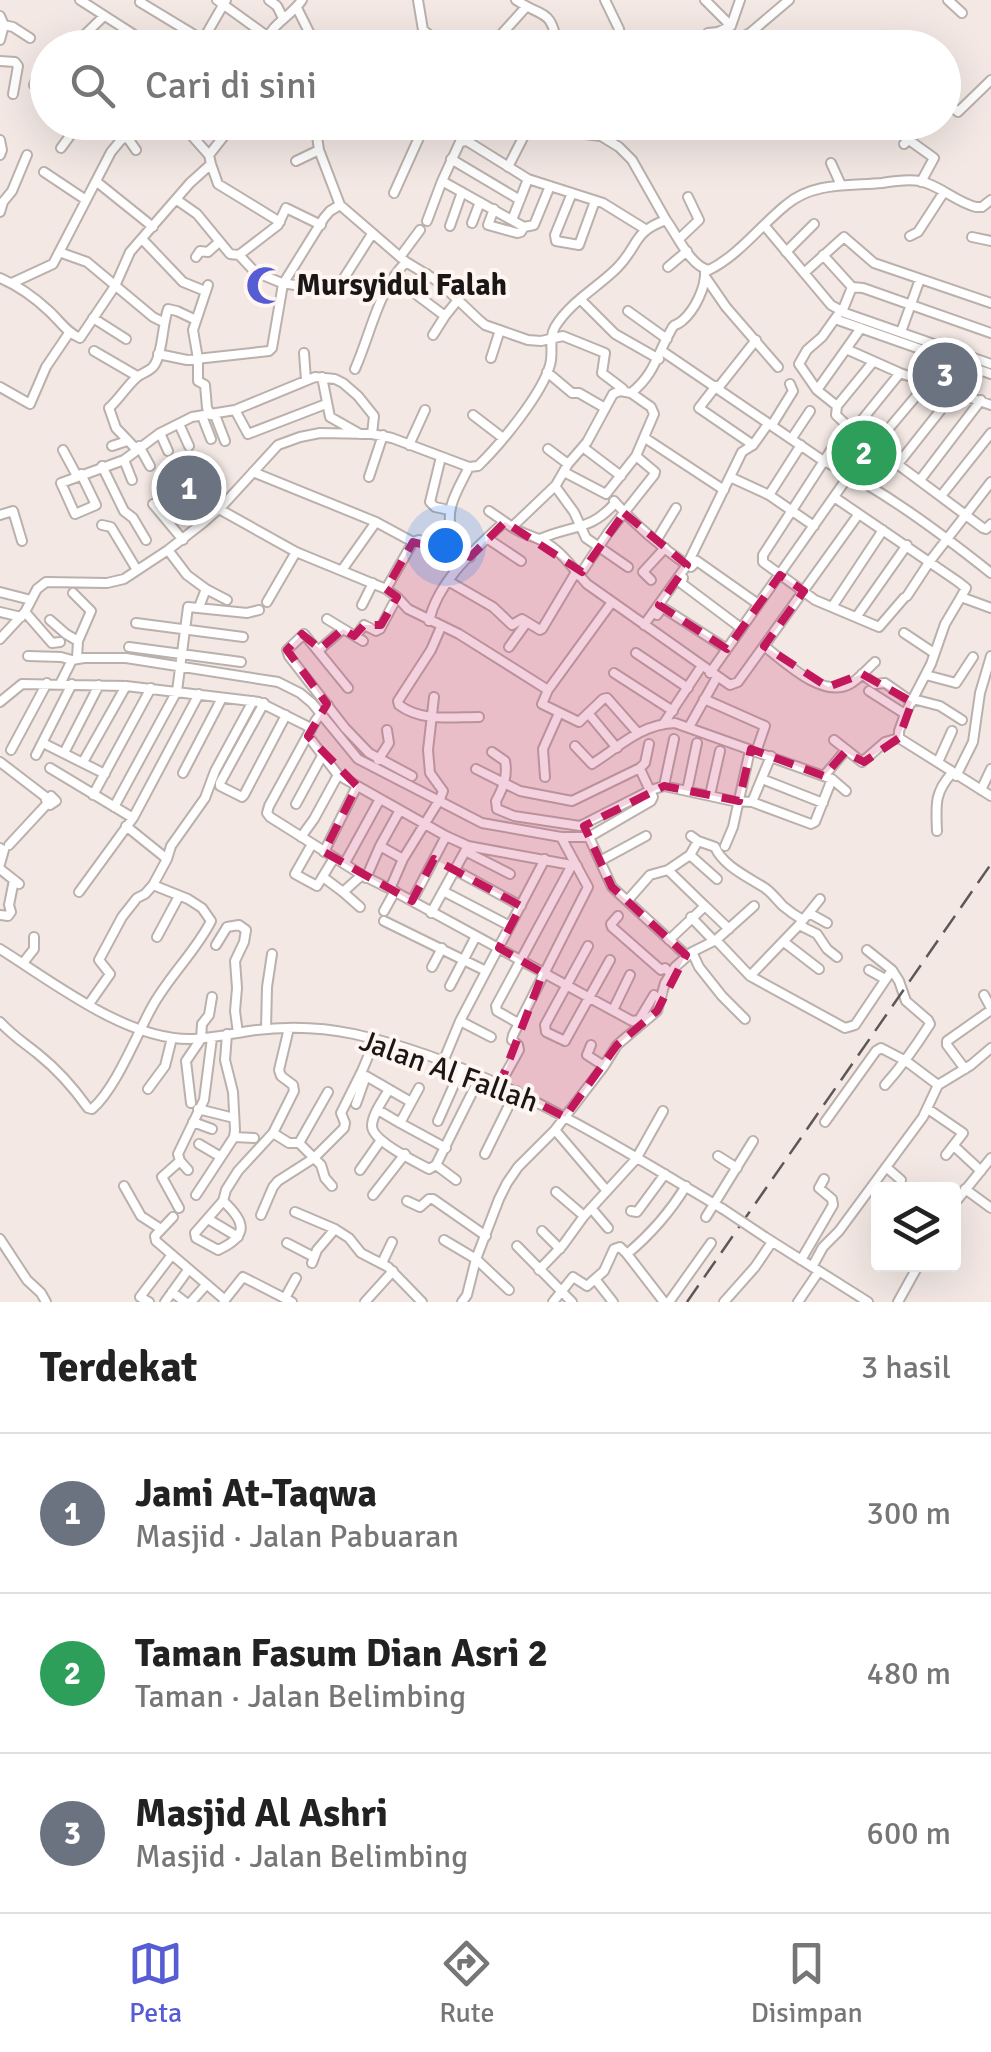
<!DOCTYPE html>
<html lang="id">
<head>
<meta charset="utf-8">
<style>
  body { margin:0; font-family:Signika,sans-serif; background:#f2f2f2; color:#222 }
  .controls { position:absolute; right:30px; bottom:30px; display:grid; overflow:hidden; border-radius:10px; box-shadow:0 10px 40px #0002 }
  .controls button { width:90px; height:90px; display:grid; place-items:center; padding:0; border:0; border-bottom:2px solid #e0e0e0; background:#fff; color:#222; font:50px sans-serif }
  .you { position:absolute; left:445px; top:545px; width:35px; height:35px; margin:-25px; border:8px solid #fff; border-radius:50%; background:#1a73e8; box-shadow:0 0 0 15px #1a73e833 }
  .badge { display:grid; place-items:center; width:65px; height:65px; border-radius:50%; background:#565cd3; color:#fff; font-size:32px; font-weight:700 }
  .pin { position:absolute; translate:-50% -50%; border:5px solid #fff; box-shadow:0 2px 10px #0006 }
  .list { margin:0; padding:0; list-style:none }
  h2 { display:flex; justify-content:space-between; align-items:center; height:130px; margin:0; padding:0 40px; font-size:42px }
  h2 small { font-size:32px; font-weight:400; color:#767676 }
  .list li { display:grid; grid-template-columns:65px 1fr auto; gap:30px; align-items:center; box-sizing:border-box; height:160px; padding:0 40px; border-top:2px solid #e0e0e0 }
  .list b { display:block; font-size:38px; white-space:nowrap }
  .list p { margin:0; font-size:32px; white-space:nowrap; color:#767676 }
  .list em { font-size:32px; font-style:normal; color:#767676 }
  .icon { flex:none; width:55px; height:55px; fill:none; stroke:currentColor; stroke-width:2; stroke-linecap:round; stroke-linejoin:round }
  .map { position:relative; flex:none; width:991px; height:1302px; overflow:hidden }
  .search { position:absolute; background:#fff; box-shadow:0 10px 40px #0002; left:30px; right:30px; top:30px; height:110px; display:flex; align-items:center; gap:25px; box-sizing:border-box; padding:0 35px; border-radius:55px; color:#767676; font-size:38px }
  .sheet { height:610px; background:#fff }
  nav { display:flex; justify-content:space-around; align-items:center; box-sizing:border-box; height:140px; border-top:2px solid #e0e0e0; background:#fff; font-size:28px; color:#767676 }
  nav a { display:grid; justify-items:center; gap:5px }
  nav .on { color:#565cd3 }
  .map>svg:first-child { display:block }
</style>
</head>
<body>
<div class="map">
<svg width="991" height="1302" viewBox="0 0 991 1302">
  <rect width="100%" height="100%" fill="#f3e8e4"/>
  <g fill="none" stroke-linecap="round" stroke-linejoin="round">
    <defs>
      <path id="minor" d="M80,0L133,34L148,48
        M217,0L267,36
        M269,0L277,6L283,18
        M418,0L423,30L446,48
        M516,0C544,19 551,7 558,48
        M605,0L619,29L622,48
        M705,0L731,26
        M948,0L962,13
        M140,2L201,39
        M297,8L317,48
        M0,16L4,25L0,40
        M4,25L13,27L30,38
        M207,33L221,48
        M708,33L718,32L731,26L740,0
        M716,44L735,42L750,33L789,0
        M71,48L104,16
        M194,48L207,33L226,0
        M272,48L265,42C273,23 291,16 302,0
        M489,48L526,7
        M0,61L15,62L18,66L13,94
        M34,85L42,66L48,61
        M944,111L951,106L958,112L991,80
        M119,122L131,135
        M191,122L193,137L209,155
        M315,122L319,150L340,205L406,262L439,282L478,319L485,325L528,340L541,341L563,336L605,353L602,373L623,389
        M534,122L540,126L563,128
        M565,122L563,128L577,133L601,136L619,147L632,160L666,220
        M892,122L909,140L934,158L921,182
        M127,137L136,150
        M0,140L2,150L0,155
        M904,144L928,122
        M61,148L80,122
        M451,159L520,200
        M296,161L319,150
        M831,163L841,185
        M211,164L218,184L280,222
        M508,167L531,122
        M44,172L86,200
        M528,179L603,203L645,229
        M97,182L153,227
        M394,193L426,122
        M572,193L555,235L556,241L579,245L595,201
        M177,200L197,214L230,254L239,255L255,272L282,283L339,292L344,278L372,234
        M494,209L488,225L517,233L521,232L524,227
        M0,212L3,202L12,191L27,155
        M512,220L528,179L467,141L460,142L442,181L524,227L534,225L550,186
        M427,221L442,181
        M472,223L480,202
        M764,225L831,305L840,310
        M450,226L462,192
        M910,236L918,232L944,192
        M972,237L991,241
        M142,239L183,282L205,291
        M679,239L699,220L688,197
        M59,252L87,262L153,317L163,322
        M786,252L814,224
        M239,255L278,225L286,208L321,225
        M823,255L852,287L863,288L991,333
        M196,257L200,251L208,252L219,242
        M400,257L420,230
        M668,267L687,251
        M804,273L844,237L874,263L991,303
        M427,274L416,288L417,295L445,316L457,301
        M0,278C19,286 34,297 49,311C60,321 67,333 80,338L115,286L130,252L190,183L211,164L209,155L235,122
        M344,278L382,298
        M706,278L726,307L778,367
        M12,283L53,264L111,152L121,140L152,122
        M208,285L193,330L198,359V381L205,385L207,408L211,415
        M580,299L615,334L659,359
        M628,311L667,339
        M842,312L991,364
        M842,312L852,287
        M837,316L822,337L807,350L799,364L817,390L837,406
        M93,318L126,339
        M835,319L991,374
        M901,332L920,279
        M433,335L445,316
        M846,349L900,373L991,405
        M94,351L137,376
        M662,351L822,460C883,490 938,531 991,573
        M304,353L306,380
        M158,354L187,360L269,351L272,348L283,284L324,218L330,211L340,205
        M491,358L500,330
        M873,362L837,406L836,415L853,431L983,528L986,529L991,524
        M355,369C371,333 378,290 406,262
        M547,372L572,393H579L605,408
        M322,377L330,417L360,434
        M716,386L699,408L753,445
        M0,387L30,404L46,367L69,333
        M718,388L756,340
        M817,390L861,328
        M235,410L248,434L326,404
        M215,415L225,441
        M473,415L503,438
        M202,416L211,439
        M179,424L189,446
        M772,425L793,391L790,384
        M853,431L900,373
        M160,433L168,451
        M645,438L724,490
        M792,438L810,411
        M835,444L763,555V562L815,600L879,627L904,598
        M409,445L425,410
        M112,446L127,441
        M139,446L150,466
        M874,446L928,382L944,358
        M584,448L621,476
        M548,449L568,464
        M63,450L77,476
        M137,450L116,428L109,408C119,399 126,387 136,378C142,372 151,372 155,364C163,351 162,326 168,309L177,311L196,320
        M441,457L430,502L435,507L449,510
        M124,460L132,480
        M898,464L974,368
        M102,466L124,511L133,518L146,540
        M253,472L376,522L413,542
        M564,472L606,494L636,456L654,414L651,407L631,393
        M81,474L96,505L75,514L61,483L124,460L160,433L192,417L235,410L315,377L335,379L343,383L358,396L374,416L372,434
        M369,477L383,435
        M730,477L769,495L814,526
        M920,480L981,400
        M174,485L190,474H194L219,509L296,552L386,589L397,597L408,609L459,634L548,690
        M555,486L574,512L586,538L628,567
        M769,495L801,445
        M941,496L991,433
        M834,497L957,581L966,588L961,597
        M614,501C635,525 660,546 687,565
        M153,504L183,540
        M489,511L505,522
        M0,515L13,511L22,541
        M102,525L111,527L137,570
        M512,527C522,534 533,536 543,541C562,551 573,569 587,584L730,685L738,682L858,515
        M452,532C444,508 459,488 469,467
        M488,539L521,561
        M540,539C571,525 591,531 615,503
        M656,541L676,508
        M168,550L187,575L206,589
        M691,567L697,561L758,604
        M342,570L376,522
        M579,576L608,533L654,475L655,472L636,456
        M683,578L681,583L741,628
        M651,580L643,572L665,548
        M448,581L493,607L512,625L522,619L540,630L542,629L576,572
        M386,589L413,542L419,540L470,557
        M0,592L31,600
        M73,593L91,611L78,641
        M907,596L930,561L991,482
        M267,602L296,552
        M612,602L548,690L542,704L579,722L603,699L607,698L637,732
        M362,605L373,583
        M199,607L206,589L227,600
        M832,607L883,530
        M991,608L961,597L945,624L931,664L905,714L899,731V738L991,796
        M0,612L21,617
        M25,612L52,643L60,642
        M657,615L661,609H665L727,649
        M857,616L907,545
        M327,619L363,641
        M50,620L66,634L78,641L77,658
        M429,621C438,582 472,552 501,525L505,522L512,527L556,485L568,464L587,442L613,394L620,391L631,393C654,375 657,355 670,332C676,321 673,328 682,321C695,310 706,287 705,271
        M136,623L243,637
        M644,625L687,565L742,452L753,445L768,424
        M441,627L431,650L398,701L399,705C422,722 451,717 479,717
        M904,633L934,653
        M356,636L364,625L376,631L380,629L397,597
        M0,639L25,612L37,589L46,582L107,583L124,579L168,550L204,522L224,504L278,445L300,437L320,433L372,434L392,438L469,467L478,466C500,445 542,394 550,365C554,351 548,340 555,327C570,302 597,288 617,268C639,246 632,232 666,220C678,236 690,266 709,270C739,255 760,226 786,205C813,182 848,186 882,183C894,181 908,179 920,181C941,186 956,202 976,207H982L991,200
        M764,646C785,662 822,699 850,684C859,679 867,669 875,662
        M129,647L241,662
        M509,647L527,622
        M319,650L343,629
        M636,653L688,688
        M28,656L61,657L72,660
        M614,673L673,711
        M710,673L850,474
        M862,674L875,684L885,683L912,702
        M926,675L956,683L973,657
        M60,684L72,660L84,658H126L278,682L300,693L312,703L358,759L482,823L561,837H589L651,801L653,797L640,769
        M348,688L304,634L287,650L289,656L345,728L369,753L412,776
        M869,691L905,714
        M704,699L765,726L756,752
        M913,699L940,706L962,720
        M0,702L22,684L126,686L259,702L311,728
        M264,703L220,783V786L242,797L244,795L286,715
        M328,705L316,720L269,806L267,813L270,817L362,875L390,889L632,1021L639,1020L654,995
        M588,713L617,748
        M664,723L701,667
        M689,727L717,677
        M308,736L338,775L446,836L468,846L577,866
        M834,740L862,762L885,742L899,738
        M43,743L105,774
        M575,746L592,764C619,747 641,724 675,723L832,779L846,791
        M11,750L47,683
        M492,752L505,761C508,776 503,788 496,801L497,809L514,816L580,826L651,790L664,786L733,801L752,802L811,824L815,822L832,779
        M64,753L99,685
        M36,755L72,684
        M378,760L389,743L387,730
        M0,762L47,798
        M83,762L126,686
        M938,762L952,731
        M50,768L133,818
        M476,769L520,791L572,801L640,768L645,763L649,744
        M183,773L222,698
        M824,776L846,750
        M956,776L973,742L980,693L991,656
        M545,777L543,749L559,713
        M762,779L823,803
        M664,786L674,739
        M981,790L991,769
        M687,791L697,743
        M93,795L151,688
        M710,795L720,751
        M51,796L56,801L50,805L46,800Z
        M752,802L771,756
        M296,804L322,756
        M114,807L177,691L188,607L247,613L259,610
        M126,826L167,859
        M937,831C936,805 934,793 952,773
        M301,837L314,819L338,775
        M589,837L600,861L646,836
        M698,841L715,847C723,866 748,877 765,888C772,893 777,900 783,906C789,911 796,916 803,920
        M312,844L295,874L317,886L334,858
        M9,845L47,804
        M380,846L403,859
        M725,846L733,827L750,750
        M0,848L4,850L0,864
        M465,851L510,874
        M324,852L357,786
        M690,855L717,879
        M346,861L380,799
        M600,861L612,887L686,955
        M0,869L19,884
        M455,870L521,906
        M668,870L705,906L669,940
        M366,878L380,846L400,810
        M327,880L343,892L362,875
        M390,889L403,859L440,799L443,791L430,773L428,750L434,697
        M443,891L510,926
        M79,892L133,818L199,694
        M343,892L360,907
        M628,900L650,875L668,870L690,855L698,841L691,836
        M412,901L446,836
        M705,906L729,929
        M384,911L395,891
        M431,913L468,846
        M809,913L827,923
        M0,915L8,916L11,912L9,905L14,880
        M618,916L611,924L612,927L661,970L665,968L670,973
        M691,917L714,941
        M384,921L486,971
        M799,925L817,934L827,949L837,957
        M157,937L179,896
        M716,940L750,976L845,1028L855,1025L892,970
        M784,942L819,969
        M216,945L227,927L239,925L246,930L244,942L235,961L237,988L235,1011L238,1033
        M588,946L545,1025L546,1032L565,1041L610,960
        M0,949C53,982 125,1039 189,1039C209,1039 229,1034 249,1031C283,1026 321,1027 354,1034C489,1064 606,1140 723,1209
        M867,950L892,970L899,981L906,1001L928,1020L930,1024C916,1046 902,1066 885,1085
        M692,952L699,967L722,996L745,1019
        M23,963L34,949V937
        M432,967L442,948
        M869,970L885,979
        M750,976L799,925L820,899
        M450,986L476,936
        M984,995L991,1008
        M89,1004L110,974L99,960L122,917L137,898L145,894L153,885L167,859L171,846L205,798L215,771L253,701
        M613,1010L630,975
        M460,1021L491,1037
        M0,1022C13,1036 23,1042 38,1054C58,1070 73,1087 88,1108L92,1109C116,1088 136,1036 152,1007C169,976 196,951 211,921L202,908L188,899L153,885
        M518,1023L497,1011L496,1006L572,865
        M266,1029L267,987L272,954
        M591,1045L587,1055L604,1066
        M443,1062L460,1021L545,859
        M965,1069L947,1045V1041L991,1010
        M500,1084L519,1050L518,1045L512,1040L513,1035L588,887L561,837
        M419,1088L400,1123L446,1148
        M148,1089L165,1066L172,1038
        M389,1089C384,1099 372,1114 372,1126C372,1141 416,1162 429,1169L436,1165L480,1077
        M191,1103L186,1061L201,1039L202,1024L209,1015L212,997
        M356,1104L366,1076L411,1102
        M198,1109L234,1118
        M928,1109L963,1133L946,1155
        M378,1110L400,1123
        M438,1121L461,1069
        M193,1122L212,1129
        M825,1122L876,1051L881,1048L906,1061L938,1085
        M555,1130L607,1191
        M273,1133L289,1143H299L328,1092
        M234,1137L254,1138
        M299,1143L321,1165L325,1178L332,1186
        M954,1146L981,1171
        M485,1154L516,1091
        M718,1156L737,1168
        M221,1157L234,1137L235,1130L233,1092L225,1060L227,1034
        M436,1165L456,1180
        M886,1167L901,1180
        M188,1170L180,1161L178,1154L204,1100L212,1038
        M360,1170L381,1140
        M124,1186L141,1216L161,1229
        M965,1189L991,1208
        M556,1192L584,1216
        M196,1195L221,1157L199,1144
        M373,1195L405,1154
        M223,1201C246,1222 249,1236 218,1250L196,1238L195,1233L223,1201L226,1190L238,1171L273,1133L294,1091L293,1085L281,1076L279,1070L289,1028
        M407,1201L420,1207L429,1199H433L486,1236
        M954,1204L991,1158
        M179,1208L162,1177L180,1161
        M591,1208L608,1228
        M631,1211L637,1212L665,1174
        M295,1212L335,1229L349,1238L361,1253L388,1267L422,1302
        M261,1215L273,1187L278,1181L314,1158L344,1128L345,1123L341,1113L362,1071L375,1040
        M173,1217L155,1236L156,1241L225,1300
        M706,1217L753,1141
        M208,1219L238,1237
        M542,1231L560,1249
        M765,1237L868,1302
        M0,1239L27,1280L41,1293L46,1302
        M444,1240L476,1259L509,1290
        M287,1243L314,1257
        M517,1246L572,1302
        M627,1254L664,1302
        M801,1260L833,1205L832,1199L819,1188L824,1179
        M312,1263L317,1250L335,1229
        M382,1263L392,1242
        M812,1267L823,1247L839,1231L923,1117L938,1085L971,1065L991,1048
        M539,1270L563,1245L584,1216L636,1159L663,1111
        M595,1279L613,1302
        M172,1292L185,1302
        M285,1298L296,1278
        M224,1301L243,1277L292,1302
        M149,1302L140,1297L171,1256
        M165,1302L188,1270
        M191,1302L206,1285
        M365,1302L393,1271
        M462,1302L467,1295L476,1259L499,1199L507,1183L518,1167L555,1130L604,1066L617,1045L657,1011L665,983L675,967L692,952L716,940L754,906
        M553,1302L573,1277L587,1286L604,1271L614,1249L620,1247L627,1254C651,1234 670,1212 686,1186
        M669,1302L711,1243
        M724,1302L755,1267L772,1242
        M798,1302L819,1271
        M898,1302L919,1264"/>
    </defs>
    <use href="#minor" stroke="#bab0ac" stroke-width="12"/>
    <use href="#minor" stroke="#fff" stroke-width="8"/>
    <path stroke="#5d5755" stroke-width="2.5" stroke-dasharray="20 10" stroke-linecap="butt" d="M687,1302L991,864"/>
    <defs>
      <path id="minor-bridge" d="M723,1209L765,1237"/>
    </defs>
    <use href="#minor-bridge" stroke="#bab0ac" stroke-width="12" stroke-linecap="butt"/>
    <use href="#minor-bridge" stroke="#fff" stroke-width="8"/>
  </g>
  <path fill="#c2185b" fill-opacity="0.2" stroke="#c2185b" stroke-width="8" stroke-dasharray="20 12" stroke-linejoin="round" d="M624,513L687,565L659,605L727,649L780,575L804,591L764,646L828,687L862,674L912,702L899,738L864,762L845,752L824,776L751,749L739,801L664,786L584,826L612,887L686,955L657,1011L617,1045L565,1117L500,1084L543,973L499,948L521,906L434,859L412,901L324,852L357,786L308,736L327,704L287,650L302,634L320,649L343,629L354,636L364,625H381L397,597L386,589L413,542L470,557L505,522L582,572Z"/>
  <defs>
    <symbol id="mosque-bare" viewBox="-9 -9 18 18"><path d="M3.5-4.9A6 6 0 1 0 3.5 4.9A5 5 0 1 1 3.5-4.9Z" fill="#565cd3" stroke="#fff6f2" stroke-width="2.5" paint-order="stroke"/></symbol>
  </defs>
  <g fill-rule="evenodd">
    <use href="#mosque-bare" x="238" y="258" width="55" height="55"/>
  </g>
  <g text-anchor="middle" stroke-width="8" stroke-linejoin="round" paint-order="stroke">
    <g font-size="30" font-weight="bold" fill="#1b1716" stroke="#fff6f2" text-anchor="start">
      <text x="296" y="295">Mursyidul Falah</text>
    </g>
    <g font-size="30" fill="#1b1716" stroke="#fff6f2">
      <text transform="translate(449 1071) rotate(20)" y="10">Jalan Al Fallah</text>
    </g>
  </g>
</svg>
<div class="controls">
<button><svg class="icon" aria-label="layers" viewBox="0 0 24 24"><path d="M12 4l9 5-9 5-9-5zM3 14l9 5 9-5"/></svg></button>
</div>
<div class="you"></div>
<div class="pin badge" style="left:189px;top:488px;background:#6b7280">1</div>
<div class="pin badge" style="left:864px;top:453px;background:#2e9e5b">2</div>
<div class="pin badge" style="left:945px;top:375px;background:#6b7280">3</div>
<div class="search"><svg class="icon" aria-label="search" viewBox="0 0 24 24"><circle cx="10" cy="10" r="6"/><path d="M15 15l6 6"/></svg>Cari di sini</div>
</div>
<section class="sheet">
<h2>Terdekat<small>3 hasil</small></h2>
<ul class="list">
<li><span class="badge" style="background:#6b7280">1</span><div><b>Jami At-Taqwa</b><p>Masjid · Jalan Pabuaran</p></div><em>300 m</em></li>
<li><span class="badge" style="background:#2e9e5b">2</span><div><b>Taman Fasum Dian Asri 2</b><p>Taman · Jalan Belimbing</p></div><em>480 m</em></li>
<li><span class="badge" style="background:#6b7280">3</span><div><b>Masjid Al Ashri</b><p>Masjid · Jalan Belimbing</p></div><em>600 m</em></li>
</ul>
</section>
<nav>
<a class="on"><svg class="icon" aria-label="map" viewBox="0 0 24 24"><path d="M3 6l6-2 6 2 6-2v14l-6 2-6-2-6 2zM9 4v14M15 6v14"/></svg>Peta</a>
<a><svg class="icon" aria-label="directions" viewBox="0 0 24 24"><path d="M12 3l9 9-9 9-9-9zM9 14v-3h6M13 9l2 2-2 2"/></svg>Rute</a>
<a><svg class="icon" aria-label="saved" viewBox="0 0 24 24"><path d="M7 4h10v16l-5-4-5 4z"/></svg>Disimpan</a>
</nav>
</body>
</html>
